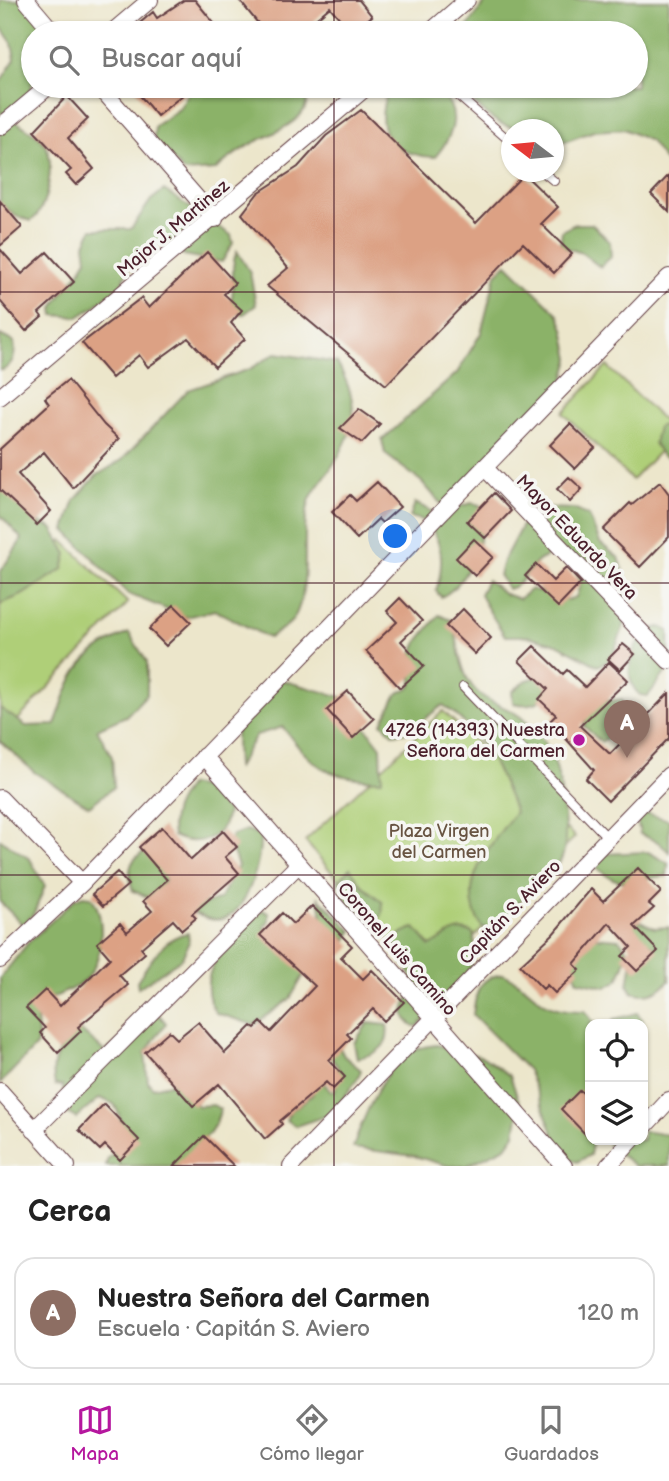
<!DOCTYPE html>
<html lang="es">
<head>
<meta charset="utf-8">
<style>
  body { margin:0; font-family:"Balsamiq Sans",sans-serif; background:#f6f6f6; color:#222 }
  .controls { position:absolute; right:21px; bottom:21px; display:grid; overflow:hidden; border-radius:14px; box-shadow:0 2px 5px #0004 }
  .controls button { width:63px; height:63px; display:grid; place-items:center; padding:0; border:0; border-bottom:2px solid #e0e0e0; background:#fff; color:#222; font:35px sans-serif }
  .compass { position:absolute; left:501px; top:119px; width:63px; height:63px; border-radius:50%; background:#fff; box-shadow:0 2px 5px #0004; rotate:286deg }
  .you { position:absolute; left:396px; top:537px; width:24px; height:24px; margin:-18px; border:5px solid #fff; border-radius:50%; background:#1a73e8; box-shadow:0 0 0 10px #1a73e833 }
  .badge { display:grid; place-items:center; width:46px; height:46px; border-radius:50%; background:#b5179e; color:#fff; font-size:23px; font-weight:700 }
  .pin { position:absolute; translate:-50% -58px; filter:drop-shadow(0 2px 4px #0008) }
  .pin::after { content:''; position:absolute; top:37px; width:24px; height:21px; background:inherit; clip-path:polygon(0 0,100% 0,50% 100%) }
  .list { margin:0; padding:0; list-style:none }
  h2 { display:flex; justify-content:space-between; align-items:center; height:91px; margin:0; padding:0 28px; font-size:30px }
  h2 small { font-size:23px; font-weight:400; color:#767676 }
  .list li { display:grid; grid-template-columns:46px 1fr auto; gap:21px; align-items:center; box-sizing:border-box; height:112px; margin:0 14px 14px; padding:0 14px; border:2px solid #e0e0e0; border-radius:21px }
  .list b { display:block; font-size:26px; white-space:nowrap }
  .list p { margin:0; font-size:23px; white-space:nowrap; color:#767676 }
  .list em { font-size:23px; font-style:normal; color:#767676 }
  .icon { flex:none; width:38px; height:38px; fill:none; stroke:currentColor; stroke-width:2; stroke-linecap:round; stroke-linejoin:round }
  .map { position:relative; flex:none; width:669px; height:1166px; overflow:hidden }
  .search { position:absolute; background:#fff; box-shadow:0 2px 5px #0004; left:21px; right:21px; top:21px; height:77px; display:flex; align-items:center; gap:18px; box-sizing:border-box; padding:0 24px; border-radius:38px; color:#767676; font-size:26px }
  .sheet { height:217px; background:#fff }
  nav { display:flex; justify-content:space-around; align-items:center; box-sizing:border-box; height:98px; border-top:2px solid #e0e0e0; background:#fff; font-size:19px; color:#767676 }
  nav a { display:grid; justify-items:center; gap:4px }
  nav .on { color:#b5179e }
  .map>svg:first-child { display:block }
</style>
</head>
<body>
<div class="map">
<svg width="669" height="1166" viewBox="0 0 669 1166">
  <rect width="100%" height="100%" fill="#f6f6f2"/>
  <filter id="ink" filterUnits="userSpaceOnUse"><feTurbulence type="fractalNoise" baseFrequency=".0143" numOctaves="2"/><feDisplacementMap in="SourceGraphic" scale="14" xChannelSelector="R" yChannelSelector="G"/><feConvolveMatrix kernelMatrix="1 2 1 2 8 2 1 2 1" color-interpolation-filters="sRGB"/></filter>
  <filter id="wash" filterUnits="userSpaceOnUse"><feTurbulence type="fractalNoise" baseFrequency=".00686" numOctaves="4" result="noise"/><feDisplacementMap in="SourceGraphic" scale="28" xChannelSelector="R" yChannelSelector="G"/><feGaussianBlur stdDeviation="1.57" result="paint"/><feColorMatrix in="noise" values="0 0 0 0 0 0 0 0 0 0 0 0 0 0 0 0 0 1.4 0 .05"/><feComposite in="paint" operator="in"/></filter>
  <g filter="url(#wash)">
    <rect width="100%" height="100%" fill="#ece6cb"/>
    <path fill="#afcf78" stroke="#7c7752" stroke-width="2" d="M607,366L669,426V441L632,480L563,413Z
      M62,540L128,603L12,726L0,715V606Z
      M443,711L575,837L427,983L305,841Z"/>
    <path fill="#8bb268" stroke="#6a684a" stroke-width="2" d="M0,0H35L50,33H33C33,66 42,105 0,114V82L15,59L12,43L0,26Z
      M487,0H669V167L650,141L624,129L594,131L567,141L554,140V130C500,130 495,126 459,86H636V33H463Z
      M193,86H302C323,117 270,134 251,144C238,152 226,159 216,170L184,172L154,140L155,126L179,109Z
      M388,86H437C440,93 447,98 450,105C459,123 447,143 435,157C405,156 377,143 383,108C384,100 387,93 388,86Z
      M13,119C23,127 41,135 47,148C54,165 48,209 31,221L16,216L0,203V135Z
      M164,190L231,235L233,243L222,262L184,255L167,240L159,241L128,270L121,285L91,309L78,317L54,315L53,308C63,290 78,277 87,259L85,244L92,229H131L151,200Z
      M575,224H592L610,242L611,257L600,267L582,253L560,246L562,231Z
      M237,251L250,272L256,305L244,314H237L231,302C236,283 229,270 237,251Z
      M507,264L558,314L564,329L570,359L561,391L443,506L422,482L385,454L382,440L457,373L481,333L496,274Z
      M0,335L14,342C16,355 14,363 3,370H0Z
      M276,353L337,363C362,406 357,430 329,471C323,480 312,491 309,502C299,538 313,585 294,618C290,626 276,632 269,638L215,610L186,617L128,594L65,530L75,500L96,476L122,460L188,390L250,369Z
      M669,423V458L662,456L654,443L658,427Z
      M0,475L38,522L52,528L67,554L63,569L22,595L0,604V572L22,539L0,515Z
      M415,503L435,513L472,503L480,505C488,534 468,585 441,597L436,591C444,565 444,543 426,521L410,517Z
      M549,508L574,509L589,516L600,543L619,558L624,573L628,615L611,660L598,666L557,644L527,636H505C499,626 483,603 480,594L487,580L505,594L519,599L531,589L568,600L576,597L581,582L575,568L559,552C525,560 530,583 508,589L499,575L503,561L526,518Z
      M439,615L453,621C458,641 459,666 470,683C481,702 506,705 522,718C533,727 546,742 552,755C560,774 571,841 561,860C551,879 530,890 516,905C509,912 503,922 496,930L482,927C454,884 490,847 515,812C499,770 481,731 443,705L407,732L393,734L382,723L397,694L412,686V655L419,640Z
      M661,627L669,631V668L648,696L640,695C618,678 634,629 661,627Z
      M129,633L147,662V694L126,716L97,729L112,757L114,787L89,806L34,772L0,741V708L26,726L55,725C71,676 79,653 129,633Z
      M539,676H558C548,697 539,709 513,703L512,692L525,681Z
      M281,680L342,697L381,747L382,780C331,779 312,769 283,727L256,735L237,768C235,718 232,703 281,680Z
      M622,699C628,715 615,734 601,742L584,726L590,703Z
      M189,785L205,788L227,811C224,841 196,847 173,836C169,816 177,801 189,785Z
      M635,810L669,820V852L658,842L640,834Z
      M247,830L260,835C262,859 248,911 223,919C212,922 200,916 190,911L199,901L206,904L220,899L238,866L229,842L233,835Z
      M0,839L30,859L45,886L34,913L23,925L0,902Z
      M144,852L168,875L160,888L148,897L133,891C128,874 127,861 144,852Z
      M648,852L668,863L667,876C632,878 621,893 592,863L602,854Z
      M350,868L362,885L383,903L382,915L377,921L362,920L347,902L338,882Z
      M83,896L91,897C107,916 103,963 85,980C74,990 55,996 41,1003C32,1017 42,1032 36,1046L0,1084V978L28,943L75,899Z
      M319,898L352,931L347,940L323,923Z
      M262,910L269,913V921L264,927L268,933L305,973L290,999L254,1025L216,1013C189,972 234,937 262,910Z
      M640,921L654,928L669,927V981C658,992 648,997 632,992L628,985L632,961L654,952L653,945L638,940L632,925Z
      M415,928L430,946C445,939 455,924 473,933C484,975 445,999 418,1026H414C392,1013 414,997 413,981C412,968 374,938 415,928Z
      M188,933L189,942L182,958L138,988L137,981C150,962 164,936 188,933Z
      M580,936L619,939L629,952L618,980L606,987L578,981L572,966Z
      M503,974C542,991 532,1011 585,1011L594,1023L590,1024V1098L585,1096L573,1115L593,1140L590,1155L577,1162L563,1158L528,1070L473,1015C476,992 477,978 503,974Z
      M156,1011L166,1023L145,1053L148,1082L153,1088L177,1082L198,1106L213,1105L220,1109C217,1132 194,1148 180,1166H106L108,1158C127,1145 124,1121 114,1104L100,1098L76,1118L63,1111V1086L55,1085C49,1057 60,1047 80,1030L105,1052Z
      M637,1013C643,1019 644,1024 643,1032V1024H613L614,1019Z
      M368,1023L387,1025C391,1047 375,1055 357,1058L354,1043Z
      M437,1045L483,1057L510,1076L520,1104L515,1134L506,1147L466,1166H449L414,1156L353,1148C361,1123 383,1070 406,1054C415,1048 426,1046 437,1045Z
      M340,1048L344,1056L361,1070L358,1078L332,1114L296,1126L286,1120L290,1112L313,1094L316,1075L331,1091L335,1092L338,1067L326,1051Z
      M643,1131L669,1135V1166H635L608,1145V1140H643Z"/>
    <g id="blocks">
      <path fill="#dca184" d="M184,0H195L222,33H128L153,12L157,18Z
        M239,0H359L372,16L366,21L376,33H352L330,7L299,33H266Z
        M132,86H177L184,94L157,116Z
        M67,96L88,119L68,138L94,169L76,185L66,174L71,170L34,131Z
        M361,110L476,223L524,174L558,207L541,224L572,254L554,273L523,243L386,385L267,286L288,268L242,214L258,193L298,167L326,136Z
        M669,175V212L651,194Z
        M0,201L22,227L0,246Z
        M0,249L22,274L47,252L74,282L39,313L42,317L26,331L0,301Z
        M207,252L235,283L224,294L242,310L231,323L245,339L215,367L188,338L148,367L139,355L112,378L82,343L141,298L149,308Z
        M68,380L104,425L119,439L73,488L44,452L18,474L51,511L37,525L0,490V449L49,404L45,398Z
        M359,409L380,424L362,443L340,428Z
        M570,424L595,448L575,469L550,445Z
        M569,477L582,489L570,502L557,489Z
        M377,482L400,507L382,523L378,519L357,539L332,512L350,495L356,501Z
        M660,482L669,494V537L640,567L603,530L630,503L632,505Z
        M494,493L511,511L485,538L467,521Z
        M474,539L493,557L475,576L456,558Z
        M536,564L553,581L566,568L581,583L558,607L525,576Z
        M400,598L422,621L401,641L424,666L400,688L366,651L397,622L387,611Z
        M174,605L191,622L166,646L149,629Z
        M463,609L491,638L475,654L446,626Z
        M623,644L635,654L620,670L608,659Z
        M534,646L563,674L567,670L585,687L609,662L628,680L580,726L610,754L669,693V738L608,801L586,779L594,770L550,721L556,715L539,699L548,689L519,661Z
        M348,691L374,719L353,738L327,710Z
        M162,827L191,860L223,831L237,847L225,857L239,873L192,914L196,918L182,930L173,920L141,948L145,953L119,975L128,985L78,1027L81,1031L58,1053L40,1033L45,1028L26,1008L45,990L60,1006L110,958L97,943L120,923L127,932L152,911L143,901L167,880L139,847Z
        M638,868L661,892L649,904L654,908L634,926L658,951L637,971L622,956L631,947L609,923L574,964L580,970L555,993L547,985L543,989L520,965L553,934L591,889L603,901Z
        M117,872L128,885L103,906L92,894Z
        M312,906L352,946L341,957L363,979L372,970L404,1002L384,1021L373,1009L347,1034L351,1038L329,1060L345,1077L333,1089L326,1082L280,1121L282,1124L265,1139L219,1084L193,1106L145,1052L169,1031L177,1039L198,1022L225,1053L252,1026L255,1028L261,1022L271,1032L315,986L260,935L282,913L293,924Z
        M580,1090L590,1100V1139L561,1109Z
        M104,1104L139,1140L120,1160L105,1145L100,1150L79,1130Z
        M204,1136L234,1166H174Z"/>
    </g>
  </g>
  <g filter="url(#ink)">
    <use href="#blocks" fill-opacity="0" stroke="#623d43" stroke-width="2"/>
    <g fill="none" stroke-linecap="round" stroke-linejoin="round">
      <defs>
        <path id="service" d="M447,86L512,143
          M543,172L554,181
          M463,687L608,838"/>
        <path id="minor" d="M26,0L54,33
          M111,33L150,0
          M429,33L467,0
          M99,86L215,219
          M0,127L49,86
          M0,397L368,86
          M486,469L669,661
          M204,756L564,1166
          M0,798L82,883
          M0,960L82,883L669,277
          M0,1091L67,1166
          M643,1128L669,1100
          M34,1130L298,865
          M291,1166L669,775
          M608,1166L632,1140"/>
      </defs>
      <use href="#service" stroke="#623d43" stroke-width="10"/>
      <use href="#minor" stroke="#623d43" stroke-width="18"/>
      <use href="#service" stroke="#fff" stroke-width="8"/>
      <use href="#minor" stroke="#fff" stroke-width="16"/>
    </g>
  </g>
  <path fill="none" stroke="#4a1f2b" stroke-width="2" stroke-opacity="0.55" d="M334,0V33M334,86V1166M0,292H669M0,583H669M0,875H669"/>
  <circle fill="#b5179e" stroke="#f6f6f2" stroke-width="2.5" cx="579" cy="740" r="7"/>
  <g text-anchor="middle" stroke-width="7" stroke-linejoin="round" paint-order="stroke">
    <g font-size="18" fill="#4a1f2b" stroke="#f6f6f2">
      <text transform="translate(173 228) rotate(-40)" y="6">Major J. Martinez</text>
      <text transform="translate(577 537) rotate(46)" y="6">Mayor Eduardo Vera</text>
      <text transform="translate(510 912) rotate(-46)" y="6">Capitán S. Aviero</text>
      <text transform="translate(397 949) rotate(49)" y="6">Coronel Luis Camino</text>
    </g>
    <g font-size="18" fill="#4a1f2b" stroke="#f6f6f2" text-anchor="end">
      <text x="565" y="736">4726 (14393) Nuestra<tspan x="565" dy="21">Señora del Carmen</tspan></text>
    </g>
    <g font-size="18" fill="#685442" stroke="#f6f6f2">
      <text x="439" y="837">Plaza Virgen<tspan x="439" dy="21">del Carmen</tspan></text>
    </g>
  </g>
</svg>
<div class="controls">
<button><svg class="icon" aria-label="locate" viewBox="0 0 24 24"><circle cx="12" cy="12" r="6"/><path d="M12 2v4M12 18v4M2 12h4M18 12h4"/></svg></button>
<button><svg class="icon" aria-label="layers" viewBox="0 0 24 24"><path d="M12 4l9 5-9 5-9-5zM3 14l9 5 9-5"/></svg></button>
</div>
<svg class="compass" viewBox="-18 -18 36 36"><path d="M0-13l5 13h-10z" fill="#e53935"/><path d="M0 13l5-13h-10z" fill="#767676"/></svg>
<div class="you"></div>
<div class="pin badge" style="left:627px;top:758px;background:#8d6e63">A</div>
<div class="search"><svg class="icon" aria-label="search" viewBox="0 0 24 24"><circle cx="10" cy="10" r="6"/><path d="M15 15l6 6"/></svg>Buscar aquí</div>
</div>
<section class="sheet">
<h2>Cerca<small></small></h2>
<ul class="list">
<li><span class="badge" style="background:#8d6e63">A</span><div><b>Nuestra Señora del Carmen</b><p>Escuela · Capitán S. Aviero</p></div><em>120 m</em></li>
</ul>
</section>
<nav>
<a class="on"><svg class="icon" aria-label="map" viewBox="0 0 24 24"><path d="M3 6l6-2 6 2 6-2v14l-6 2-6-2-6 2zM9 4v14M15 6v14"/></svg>Mapa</a>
<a><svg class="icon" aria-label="directions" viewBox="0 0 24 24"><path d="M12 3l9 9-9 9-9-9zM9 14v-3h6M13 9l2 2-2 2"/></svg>Cómo llegar</a>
<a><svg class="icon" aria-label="saved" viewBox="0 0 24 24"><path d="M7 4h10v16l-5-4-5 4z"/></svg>Guardados</a>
</nav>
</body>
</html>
